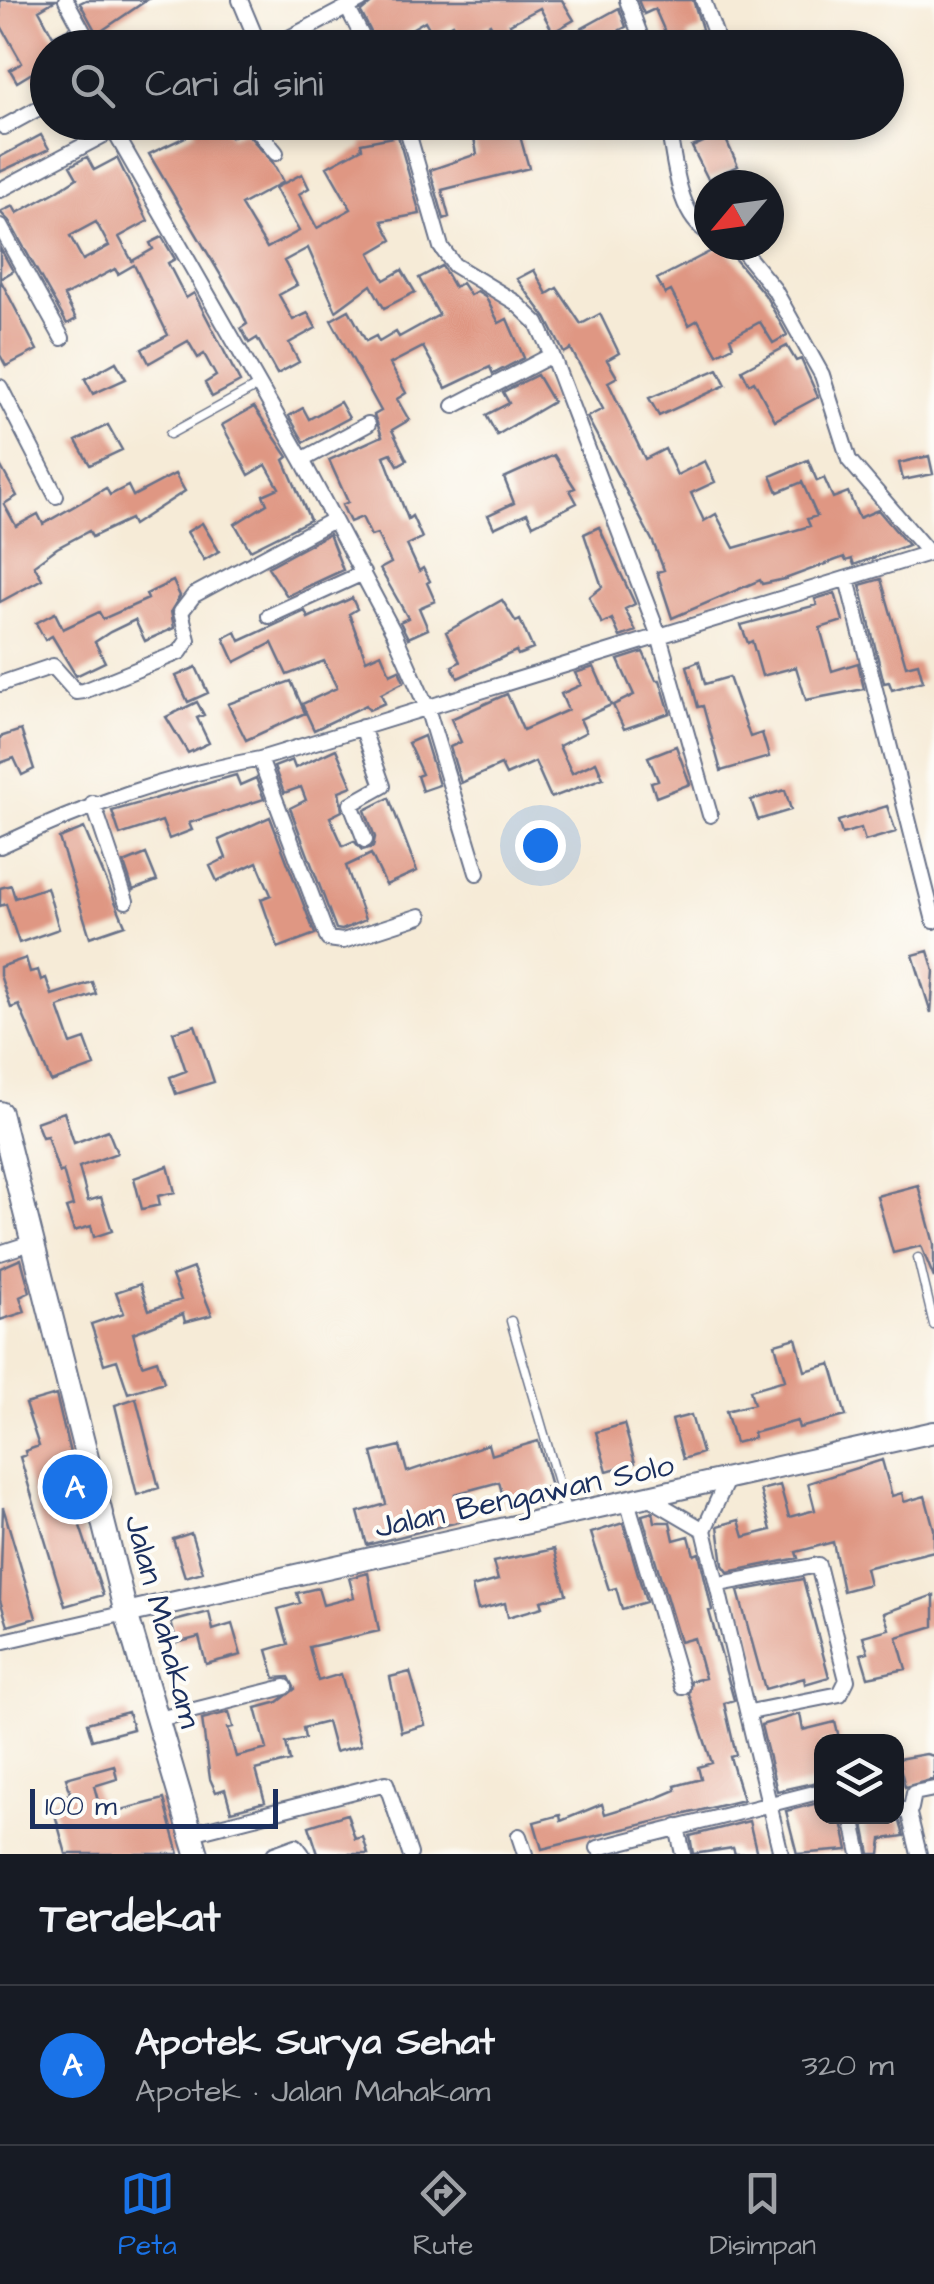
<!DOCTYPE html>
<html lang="id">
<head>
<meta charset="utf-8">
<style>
  body { margin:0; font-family:"Architects Daughter",sans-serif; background:#242831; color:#f1f3f6 }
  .controls { position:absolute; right:30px; bottom:30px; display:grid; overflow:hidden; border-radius:20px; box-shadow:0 5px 15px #0003 }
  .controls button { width:90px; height:90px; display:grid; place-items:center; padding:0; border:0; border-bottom:2px solid #363941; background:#171b24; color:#f1f3f6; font:50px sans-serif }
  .compass { position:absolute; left:694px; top:170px; width:90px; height:90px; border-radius:50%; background:#171b24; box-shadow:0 5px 15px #0003; rotate:241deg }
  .scale { position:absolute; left:30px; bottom:25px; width:248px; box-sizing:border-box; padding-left:10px; border:5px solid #1b2f5e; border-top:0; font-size:28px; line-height:35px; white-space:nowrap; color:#1b2f5e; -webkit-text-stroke:8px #fdfcf7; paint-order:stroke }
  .you { position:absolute; left:540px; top:845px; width:35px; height:35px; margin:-25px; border:8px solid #fff; border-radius:50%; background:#1a73e8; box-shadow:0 0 0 15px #1a73e833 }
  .badge { display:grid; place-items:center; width:65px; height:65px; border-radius:50%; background:#1a73e8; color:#fff; font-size:32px; font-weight:700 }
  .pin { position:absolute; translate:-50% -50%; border:5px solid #fff; box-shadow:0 2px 10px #0006 }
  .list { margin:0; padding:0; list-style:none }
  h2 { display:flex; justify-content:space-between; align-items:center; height:130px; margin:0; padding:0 40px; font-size:42px }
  h2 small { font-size:32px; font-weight:400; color:#9ea1a6 }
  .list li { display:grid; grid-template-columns:65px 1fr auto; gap:30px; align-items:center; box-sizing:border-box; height:160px; padding:0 40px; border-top:2px solid #363941 }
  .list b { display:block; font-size:38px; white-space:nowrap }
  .list p { margin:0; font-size:32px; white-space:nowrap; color:#9ea1a6 }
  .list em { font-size:32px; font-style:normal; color:#9ea1a6 }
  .icon { flex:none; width:55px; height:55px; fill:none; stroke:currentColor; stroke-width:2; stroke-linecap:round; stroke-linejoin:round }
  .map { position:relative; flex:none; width:934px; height:1854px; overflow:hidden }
  .search { position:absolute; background:#171b24; box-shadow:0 5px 15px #0003; left:30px; right:30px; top:30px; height:110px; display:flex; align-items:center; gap:25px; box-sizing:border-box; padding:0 35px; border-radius:55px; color:#9ea1a6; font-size:38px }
  .sheet { height:290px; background:#171b24 }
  nav { display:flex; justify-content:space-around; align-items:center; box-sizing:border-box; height:140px; border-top:2px solid #363941; background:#171b24; font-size:28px; color:#9ea1a6 }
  nav a { display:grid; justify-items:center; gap:5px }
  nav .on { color:#1a73e8 }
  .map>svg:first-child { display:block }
</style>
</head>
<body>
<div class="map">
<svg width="934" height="1854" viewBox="0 0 934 1854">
  <rect width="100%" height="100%" fill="#fdfcf7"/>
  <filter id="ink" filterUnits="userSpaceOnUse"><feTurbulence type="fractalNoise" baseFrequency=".01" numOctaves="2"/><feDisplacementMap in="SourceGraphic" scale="20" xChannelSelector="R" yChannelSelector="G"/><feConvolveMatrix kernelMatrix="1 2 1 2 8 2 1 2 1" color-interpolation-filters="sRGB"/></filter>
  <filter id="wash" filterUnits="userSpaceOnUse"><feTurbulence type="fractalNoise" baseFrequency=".0048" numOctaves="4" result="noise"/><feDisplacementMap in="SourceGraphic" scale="40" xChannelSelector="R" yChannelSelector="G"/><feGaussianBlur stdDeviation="2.25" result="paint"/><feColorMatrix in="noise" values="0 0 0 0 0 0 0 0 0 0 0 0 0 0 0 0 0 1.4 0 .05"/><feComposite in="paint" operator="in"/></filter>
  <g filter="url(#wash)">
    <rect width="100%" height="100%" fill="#f6ebd7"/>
    <g id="blocks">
      <path fill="#df9783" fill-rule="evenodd" d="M0,0H56L39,10L53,36L69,28L79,47L48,48V92L43,94L32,73L17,82L10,70L22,63L0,24Z
        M86,0H147L97,34L80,3Z
        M375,0H562L574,20L553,32L540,8L523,17L510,24L521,48H503L490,24L462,40L453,24L433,35L425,21L403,34L410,48H379L361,12Z
        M638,0H693L702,29L687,36L693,48H672L655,9L644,14Z
        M619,8L626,27L620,30L630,48H599L596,43L588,47L579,30Z
        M191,122H223L231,137L244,130L273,163L283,182L241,205L267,248L299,231L275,188L302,174L309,188L299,194L317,228L351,209L327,167L362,148L361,143L398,136L420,214L382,221L392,240L370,253L384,280L402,270L415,292L384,308L371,285L336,311L308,248L284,261L297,285L279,295L293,320L308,313L316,328L289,343L299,362L277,374L257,338L249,343L241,328L247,324L239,306L149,154L196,132Z
        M471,122H516L529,168L442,190L449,217L444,219L430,170L477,154Z
        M723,133L738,166L708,179L692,147Z
        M41,135L49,149L0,172V157Z
        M87,157L94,170L117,158L148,221L119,237L132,261L153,249L150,243L162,237L175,259L168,263L186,298L194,293L240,382L212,397L205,383L216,376L204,354L198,358L188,341L149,363L142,349L168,335L134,265L118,274L115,269L64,296L76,319L67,324L9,221L0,212L13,206L17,213L57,191L77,178L70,166ZM96,222L109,246L83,260L70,236Z
        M723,245L765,295L787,335L773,343L760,322L730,338L733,346L717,354L698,320L689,325L671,291L665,294L657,279Z
        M0,248L13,271L0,279L37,350L6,366L0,355Z
        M442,266L454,287L462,283L470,295L477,291L485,296L499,323L507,319L524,358L493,374L490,367L446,388L423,347L390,364L406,393L397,399L409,420L392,430L407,460L398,465L391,453L384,456L408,519L412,516L422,538L407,545L419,571L423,568L430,581L427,583L435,601L419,608L428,629L408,638L400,622L408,618L380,569L391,563L377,534L371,536L362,517L350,522L342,505L348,502L329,460L382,436L374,415L381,411L331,320L349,310L366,341L376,336L379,342L396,332L399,337L439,315L419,278Z
        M534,270L547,294L557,288L581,324L600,314L619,353L607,360L617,377L608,382L645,459L665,449L677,475L705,461L715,482L691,493L704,521L716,514L734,548L810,526L807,519L817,516L802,482L778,492L771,476L808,460L817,481L824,478L833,498L848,492L859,518L878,510L908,545L854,565L852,559L846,561L844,557L785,579L762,584L760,580L672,618L657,572L664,570L653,542L587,417L603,409L571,349L564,353L546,318L517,279Z
        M787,346L796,361L801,359L818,397L775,420L754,381L749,384L742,370Z
        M116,362L126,379L93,394L85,379Z
        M718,369L726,385L659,416L649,398Z
        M537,375L553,402L497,435L486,415L509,403L503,392Z
        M340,402L349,418L304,442L289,416L303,408L309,419Z
        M254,407L288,457L284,460L310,520L250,550L235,524L267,504L263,495L279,488L266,465L249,475L222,425Z
        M108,425L122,450L90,465L76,441Z
        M554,455L575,488L570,490L577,503L533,525L527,513L494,528L488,515L514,503L504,478Z
        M929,456L933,474L903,480L899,463Z
        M0,465L17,496L4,504L16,526L38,514L43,524L106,488L110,495L128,486L133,496L175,474L185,491L133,525L130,519L92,537L89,531L57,548L34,565L42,579L0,602Z
        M202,523L219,551L204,560L187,532Z
        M599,527L635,604L625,609L636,631L620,637L612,619L602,624L589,597L602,587L584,534Z
        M329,534L343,570L287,596L268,567Z
        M881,579L906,666L918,663L923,681L892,690L889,682L884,683L860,585Z
        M173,581L180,596L171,611L174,628L145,641L135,620L110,632L95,642L105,662L76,676L52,636L45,640L36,623L55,613L63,629L99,612L103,619L148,599L146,594Z
        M835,593L843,621L820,628L832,671L858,663L864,689L806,700L796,667L762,676L752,641L748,643L741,625L817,605L815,599Z
        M352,598L357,609L349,614L366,660L381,653L390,674L399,670L404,682L381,694L385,703L369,710L366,705L314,730L302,704L337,688L324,661L287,675L272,643L235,662L224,638L236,632L240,641L305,611L308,618Z
        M502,600L516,622L520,620L533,649L518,655L516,651L458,678L452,666L460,662L446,632Z
        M643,652L656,680H660L670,713L624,729L613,705L634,695L618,660Z
        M699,661L705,684L729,677L750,737L762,733L769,757L721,771L703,706L698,707L687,666Z
        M196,667L208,693L188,702L176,676Z
        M594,667L611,705L580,719L586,732L559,746L572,773L596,762L603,778L551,798L535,762L506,775L501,765L461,783L450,747L461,742L451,719L507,694L523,730L568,710L561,694L581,685L575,673Z
        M291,681L305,713L246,740L228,704Z
        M197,702L204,715L197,718L209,743L188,753L166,717Z
        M21,730L34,769L22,775L14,758L0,763V737Z
        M424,736L439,785L422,791L417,776L422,774L408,743Z
        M676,746L690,784L656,797L651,782L658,780L648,757Z
        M336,749L352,786L339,791L342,811L330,817L343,846L354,841L362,850L373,847L375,837L365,810L389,798L417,871L386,885L371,854L346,866L365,920L342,930L336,929L290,808L306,800L301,787L284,793L274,767L292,760L295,768Z
        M236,775L240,785L256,778L264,799L189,823L192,830L169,839L162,821L120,835L112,811Z
        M785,790L791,810L758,820L751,800Z
        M887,806L896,832L865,841L861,828L842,834L838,821Z
        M270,817L315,934L278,948L261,899L271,895L257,862L217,881L210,866L226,858L219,840Z
        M84,828L125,925L90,937L59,838Z
        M146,854L157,881L133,890L124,863Z
        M11,885L15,898L47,887L59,929L19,943L6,904L0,906V888Z
        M928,951L934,971L931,1013L913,955Z
        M26,958L30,972L38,970L41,980L46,978L52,995L92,982L96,994L58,1007L71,1044L85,1039L95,1066L51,1082L19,1005L11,1008L0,975V967Z
        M195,1025L214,1082L176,1094L170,1077L186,1071L173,1032Z
        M64,1112L74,1143L108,1130L117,1153L79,1167L88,1201L101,1197L112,1231L94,1237L91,1226L74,1231L66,1208L73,1206L63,1171L59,1173L47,1136L42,1137L36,1122Z
        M168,1166L175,1192L158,1196L160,1205L142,1209L134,1178Z
        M918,1185L934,1244V1278L921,1246L893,1253L877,1196Z
        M21,1259L30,1292L20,1297L25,1312L0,1320V1268Z
        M193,1268L212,1315L185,1322L183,1314L133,1333L142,1365L157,1360L164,1382L128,1393L117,1360L104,1364L91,1324L124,1313L116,1292L140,1284L149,1310L181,1300L172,1276Z
        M796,1338L805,1371L831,1364L846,1416L799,1428L797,1421L753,1433L754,1438L735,1443L726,1411L754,1404L750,1390L785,1380L775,1344Z
        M56,1395L81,1499L72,1502L103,1595L65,1606L20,1457L26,1455L25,1451L39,1446L25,1404Z
        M136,1398L159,1488L137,1495L115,1405Z
        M691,1415L702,1453L683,1459L672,1420Z
        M624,1424L635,1463L607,1471L596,1432Z
        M538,1441L551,1486L504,1500L499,1482L455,1494L462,1521L367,1545L358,1512L386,1504L372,1453L400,1446L407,1472L488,1444L491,1455Z
        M882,1460L892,1496L902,1493L904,1502L925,1496L934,1529V1551L865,1568L869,1584L843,1591L833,1542L796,1552L798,1558L728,1572L723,1565L718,1526L739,1520L744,1537L771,1530L760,1490L780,1485L789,1517L815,1510L808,1483Z
        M3,1507L36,1618L8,1626L0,1600Z
        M653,1512L655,1522H670L674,1540L689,1536L694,1555L699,1553L712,1610L709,1611L734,1700L724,1703L736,1755L730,1757L743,1800L542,1849L534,1822L560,1815L561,1821L602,1804L605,1814L657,1798L676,1790L675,1786L701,1779L698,1767L712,1763L689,1694L691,1681L705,1678L694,1638L680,1642L642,1515Z
        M623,1523L646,1602L622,1609L616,1588L609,1590L591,1533Z
        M191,1533L203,1572L185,1577L173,1539Z
        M554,1549L566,1594L541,1601L543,1607L508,1617L505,1603L478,1610L472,1587L498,1580L493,1562Z
        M368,1573L379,1631L309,1647L318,1681L341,1674L361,1745L335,1752L327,1722L303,1728L305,1738L286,1743L290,1761L256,1770L265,1802L231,1811L225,1789L216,1792L210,1779L202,1719L229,1712L233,1727L228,1728L236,1757L267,1749L256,1708L278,1702L295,1689L289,1677L275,1678L267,1650L288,1644L278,1609L300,1603L297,1593L318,1588L323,1605L354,1597L349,1578Z
        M803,1579L829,1677L805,1684L804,1678L765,1689L738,1591Z
        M934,1595V1626L897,1637L906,1669L868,1677L861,1654L868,1652L863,1636L889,1629L884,1613Z
        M209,1612L213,1630L232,1624L241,1655L206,1664L199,1637L177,1643L171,1622Z
        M410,1672L425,1725L401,1732L390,1677Z
        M128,1712L133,1729L92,1740L87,1723Z
        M800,1714L803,1730L835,1722L840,1742H822V1781L777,1791L761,1725Z
        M926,1754L934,1756V1779L905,1787L898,1759Z
        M114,1765L117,1779L94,1786L102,1815L164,1799L179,1854H66L51,1800L71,1794L66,1778Z
        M822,1802V1816H841L848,1850L797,1854L786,1811Z
        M347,1814L355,1839L363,1837L368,1854H318L309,1826Z
        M887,1816L900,1822L904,1836L882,1839L880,1854H870L863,1819Z
        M749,1821L757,1854H735L733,1848L693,1854L690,1836Z"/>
    </g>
  </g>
  <g filter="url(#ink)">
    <use href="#blocks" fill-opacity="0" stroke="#687188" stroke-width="2.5"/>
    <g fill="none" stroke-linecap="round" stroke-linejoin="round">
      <defs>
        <path id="service" d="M170,434L259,385
          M918,1258L934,1325
          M511,1321L567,1513"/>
        <path id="minor" d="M66,0L92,48
          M240,0L260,48
          M627,0L645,48
          M703,0L715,33
          M347,7L368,48
          M270,48L361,0
          M251,122L276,153
          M405,122L441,247L454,265L515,302L537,323L552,355L659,636L710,815
          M667,122C675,156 676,215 709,233
          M4,127L48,103
          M113,129L302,460L394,633L427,708L477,873
          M411,133L444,122
          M0,190L128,122
          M0,226L62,338
          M0,387L56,496
          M454,406L552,355
          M302,460L368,424
          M847,579L934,921
          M269,616L363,573
          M0,684L53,666L76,692L84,691L180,652L188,640L181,612L194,595L333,520
          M362,727L383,786L351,804L365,840
          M260,759L328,939L343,941L420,916
          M93,803L126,901
          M0,846C85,806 167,776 260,759L929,553L849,460L822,375L774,289L738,245
          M0,1253L34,1242
          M726,1482L704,1530L781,1854
          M651,1499L704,1530
          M628,1504L682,1687
          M720,1584L818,1565L847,1680L840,1694L750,1712
          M0,1642L126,1613
          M155,1720L285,1687
          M908,1810L919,1854
          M896,1812L911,1808L914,1793L934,1789
          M852,1816L860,1854
          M677,1827L683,1854
          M192,1833L386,1783L410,1854
          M519,1836L525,1854
          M598,1848L822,1791
          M274,1854L296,1846L302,1854"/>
        <path id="secondary" d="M126,1613L934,1432"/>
        <path id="primary" d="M0,1113L126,1613L197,1854"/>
      </defs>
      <use href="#service" stroke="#687188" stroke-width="11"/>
      <use href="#minor" stroke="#687188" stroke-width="18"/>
      <use href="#secondary" stroke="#687188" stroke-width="24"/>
      <use href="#primary" stroke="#687188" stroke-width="26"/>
      <use href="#service" stroke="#fff" stroke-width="8"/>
      <use href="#minor" stroke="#fff" stroke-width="14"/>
      <use href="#secondary" stroke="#fff" stroke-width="20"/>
      <use href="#primary" stroke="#fff" stroke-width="22"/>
    </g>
  </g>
  <g text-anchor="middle" stroke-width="8" stroke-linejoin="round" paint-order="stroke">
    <g font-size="32" fill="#1b2f5e" stroke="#fdfcf7">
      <text transform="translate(524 1495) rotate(-12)" y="11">Jalan Bengawan Solo</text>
      <text transform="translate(164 1621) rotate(75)" y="11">Jalan Mahakam</text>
    </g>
  </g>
</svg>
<div class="controls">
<button><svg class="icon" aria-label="layers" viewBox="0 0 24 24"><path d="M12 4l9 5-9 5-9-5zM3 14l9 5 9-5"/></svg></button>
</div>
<svg class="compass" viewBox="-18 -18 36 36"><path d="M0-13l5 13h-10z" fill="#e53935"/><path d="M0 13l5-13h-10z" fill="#9ea1a6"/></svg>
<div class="scale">100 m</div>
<div class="you"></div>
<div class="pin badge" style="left:75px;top:1487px">A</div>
<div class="search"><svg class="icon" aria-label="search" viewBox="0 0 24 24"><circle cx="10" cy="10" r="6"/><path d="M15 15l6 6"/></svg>Cari di sini</div>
</div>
<section class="sheet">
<h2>Terdekat<small></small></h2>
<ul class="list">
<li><span class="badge">A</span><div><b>Apotek Surya Sehat</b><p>Apotek · Jalan Mahakam</p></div><em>320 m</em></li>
</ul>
</section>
<nav>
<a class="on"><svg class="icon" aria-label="map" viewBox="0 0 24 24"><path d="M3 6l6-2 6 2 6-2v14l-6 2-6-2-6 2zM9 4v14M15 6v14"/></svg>Peta</a>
<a><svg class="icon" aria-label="directions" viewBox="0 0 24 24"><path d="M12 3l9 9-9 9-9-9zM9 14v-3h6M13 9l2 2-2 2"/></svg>Rute</a>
<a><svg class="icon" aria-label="saved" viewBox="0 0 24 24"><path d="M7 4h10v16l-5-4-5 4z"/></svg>Disimpan</a>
</nav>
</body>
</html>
